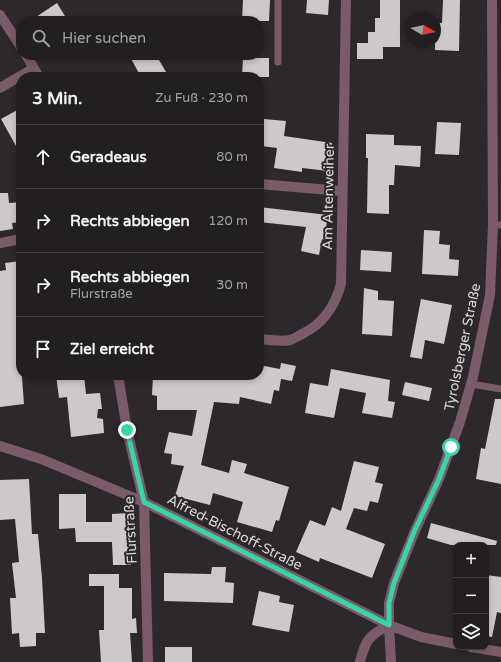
<!DOCTYPE html>
<html lang="de">
<head>
<meta charset="utf-8">
<style>
  body { margin:0; font-family:"Varela Round",sans-serif; background:#2e2c2d; color:#f1f3f6 }
  .controls { position:absolute; right:12px; bottom:12px; display:grid; overflow:hidden; border-radius:8px; box-shadow:0 2px 6px #0003 }
  .controls button { width:36px; height:36px; display:grid; place-items:center; padding:0; border:0; border-bottom:1px solid #3f3d3e; background:#221f20; color:#f1f3f6; font:20px sans-serif }
  .compass { position:absolute; left:405px; top:12px; width:36px; height:36px; border-radius:50%; background:#221f20; box-shadow:0 2px 6px #0003; rotate:99deg }
  .stop { position:absolute; width:12px; height:12px; margin:-9px; border:3px solid #37d4a6; border-radius:50%; background:#fff }
  .stop.end { background:#37d4a6; border-color:#fff; box-shadow:0 1px 4px #0008 }
  .list { margin:0; padding:0; list-style:none }
  h2 { display:flex; justify-content:space-between; align-items:center; height:52px; margin:0; padding:0 16px; font-size:17px }
  h2 small { font-size:13px; font-weight:400; color:#a2a2a5 }
  .list li { display:grid; grid-template-columns:26px 1fr auto; gap:12px; align-items:center; box-sizing:border-box; height:64px; padding:0 16px; border-top:1px solid #3f3d3e }
  .list b { display:block; font-size:15px; white-space:nowrap }
  .list p { margin:0; font-size:13px; white-space:nowrap; color:#a2a2a5 }
  .list em { font-size:13px; font-style:normal; color:#a2a2a5 }
  .icon { flex:none; width:22px; height:22px; fill:none; stroke:currentColor; stroke-width:2; stroke-linecap:round; stroke-linejoin:round }
  .map { position:relative; flex:none; width:501px; height:662px; overflow:hidden }
  .search { position:absolute; background:#221f20; box-shadow:0 2px 6px #0003; left:16px; top:16px; width:248px; height:44px; display:flex; align-items:center; gap:10px; box-sizing:border-box; padding:0 14px; border-radius:16px; color:#a2a2a5; font-size:15px }
  .panel { position:absolute; background:#221f20; box-shadow:0 2px 6px #0003; left:16px; top:72px; width:248px; height:308px; border-radius:16px }
  .map>svg:first-child { display:block }
</style>
</head>
<body>
<div class="map">
<svg width="501" height="662" viewBox="0 0 501 662">
  <rect width="100%" height="100%" fill="#2d292b"/>
  <path fill="#cdc9cb" d="M243,0H270L269,21H242Z
    M307,0H329L328,15L306,13Z
    M380,0H400V47H383V59H357V43H368V32H375V18H380Z
    M443,0H460L459,51L435,50V23H442Z
    M57,3L68,21H30Z
    M129,55H156L169,77H141Z
    M243,58H269V77H242Z
    M21,108V155L1,119Z
    M264,119L286,121L284,136L332,143L328,171L302,168V172L274,168L277,148L261,146Z
    M437,122L461,123L459,155L435,154Z
    M366,134L394,135V145L421,146L420,167L395,165L394,185H389V214L367,213L368,158H366Z
    M0,193H8L9,203L21,202V222L12,223L13,229L0,231Z
    M259,207L328,215L324,240L322,239L319,255L301,251L306,227L259,222Z
    M424,230L440,231L439,244L450,245L449,259L459,260L458,276L422,274Z
    M361,250L392,252L391,272L360,270Z
    M21,261V278H17L21,307V324H18L24,404L0,407V271L6,270L5,263Z
    M364,288L378,291V300L394,301L392,336L362,334Z
    M421,299L452,305L444,344L425,340L422,359L410,357Z
    M281,363L296,366L292,381L281,379L279,391L274,390L271,404L240,397L239,404L214,402L201,465L229,473L232,460L247,464L244,473L289,487L279,521L276,520L272,532L237,522L243,502L213,493L210,505L175,496L184,466L171,464L172,454L164,453L169,432L192,436L197,410H157V396L152,395L153,375H259V365L280,369Z
    M331,369L390,380L388,401L395,402L392,418L362,413L366,393L340,388L334,418L305,413L310,383L328,386Z
    M56,375H84L86,394L100,393L102,409H98L97,418L103,419L104,433L71,437L67,397L59,398Z
    M405,382L432,388L429,401L402,395Z
    M495,399H501V484L476,479L481,448L485,449Z
    M354,461L379,467L375,482L383,484L378,503L370,501L367,511L354,508L346,529L385,544L372,578L320,558L319,562L296,552L310,520L325,526L332,507L341,511Z
    M29,479L32,534H38L42,578L45,633H36V646L20,647L19,633L12,634L10,598H16L12,563L19,562L15,519L0,520V480Z
    M59,494H86V522H112V514L130,513L131,565H113L112,542H76L75,528L59,529Z
    M431,523L497,541L496,545H451L427,538Z
    M212,567H226L225,582L234,583L233,603L164,601V573L211,574Z
    M89,574H119V588H132V619L136,618L137,633H130L132,662H101L99,630H104V586H89Z
    M486,575L501,577V613L497,612L492,637L486,636Z
    M259,591L280,596L279,602L294,605L289,632L252,625Z
    M165,647H192V662H165Z"/>
  <g fill="none" stroke-linecap="round" stroke-linejoin="round">
    <path stroke="#7b5b6a" stroke-width="7" d="M278,62V0
      M493,225H501
      M471,384L501,389"/>
    <path stroke="#7b5b6a" stroke-width="10" d="M0,15L21,47
      M26,55L39,77
      M0,88L34,68
      M259,184L342,191
      M0,243L21,239
      M259,339C269,340 281,342 290,340C294,339 298,336 302,334C323,324 335,306 341,284L346,0
      M118,375L127,430L144,502L148,662
      M0,446L41,459L144,502L389,625L421,637L456,644
      M471,647L501,652
      M360,662C365,641 369,635 389,625
      M391,662L389,625V603L394,583L414,533L439,479L460,422L473,377L490,295L493,225L492,0"/>
  </g>
  <g fill="none" stroke-linecap="round" stroke-linejoin="round">
    <path stroke="#37d4a6" stroke-width="5" d="M127,430L144,502L389,625V603L394,583L414,532L439,479L451,447"/>
  </g>
  <g text-anchor="middle" stroke-width="4" stroke-linejoin="round" paint-order="stroke">
    <g font-size="14" fill="#d9d7d8" stroke="#2d292b">
      <text transform="translate(328 197) rotate(-89)" y="5">Am Altenweiher</text>
      <text transform="translate(462 347) rotate(-78)" y="5">Tyrolsberger Straße</text>
      <text transform="translate(130 530) rotate(-93)" y="5">Flurstraße</text>
      <text transform="translate(235 532) rotate(27)" y="5">Alfred-Bischoff-Straße</text>
    </g>
  </g>
</svg>
<div class="controls">
<button>+</button>
<button>−</button>
<button><svg class="icon" aria-label="layers" viewBox="0 0 24 24"><path d="M12 4l9 5-9 5-9-5zM3 14l9 5 9-5"/></svg></button>
</div>
<svg class="compass" viewBox="-18 -18 36 36"><path d="M0-13l5 13h-10z" fill="#e53935"/><path d="M0 13l5-13h-10z" fill="#a2a2a5"/></svg>
<div class="stop" style="left:451px;top:447px"></div>
<div class="stop end" style="left:127px;top:430px"></div>
<div class="search"><svg class="icon" aria-label="search" viewBox="0 0 24 24"><circle cx="10" cy="10" r="6"/><path d="M15 15l6 6"/></svg>Hier suchen</div>
<section class="panel">
<h2>3 Min.<small>Zu Fuß · 230 m</small></h2>
<ul class="list">
<li><svg class="icon" aria-label="ahead" viewBox="0 0 24 24"><path d="M12 20V5M6 11l6-6 6 6"/></svg><div><b>Geradeaus</b></div><em>80 m</em></li>
<li><svg class="icon" aria-label="right" viewBox="0 0 24 24"><path d="M7 20v-9h11M14 6l5 5-5 5"/></svg><div><b>Rechts abbiegen</b></div><em>120 m</em></li>
<li><svg class="icon" aria-label="right" viewBox="0 0 24 24"><path d="M7 20v-9h11M14 6l5 5-5 5"/></svg><div><b>Rechts abbiegen</b><p>Flurstraße</p></div><em>30 m</em></li>
<li><svg class="icon" aria-label="arrive" viewBox="0 0 24 24"><path d="M6 21V4h12l-3 4 3 4H6"/></svg><div><b>Ziel erreicht</b></div></li>
</ul>
</section>
</div>
</body>
</html>
